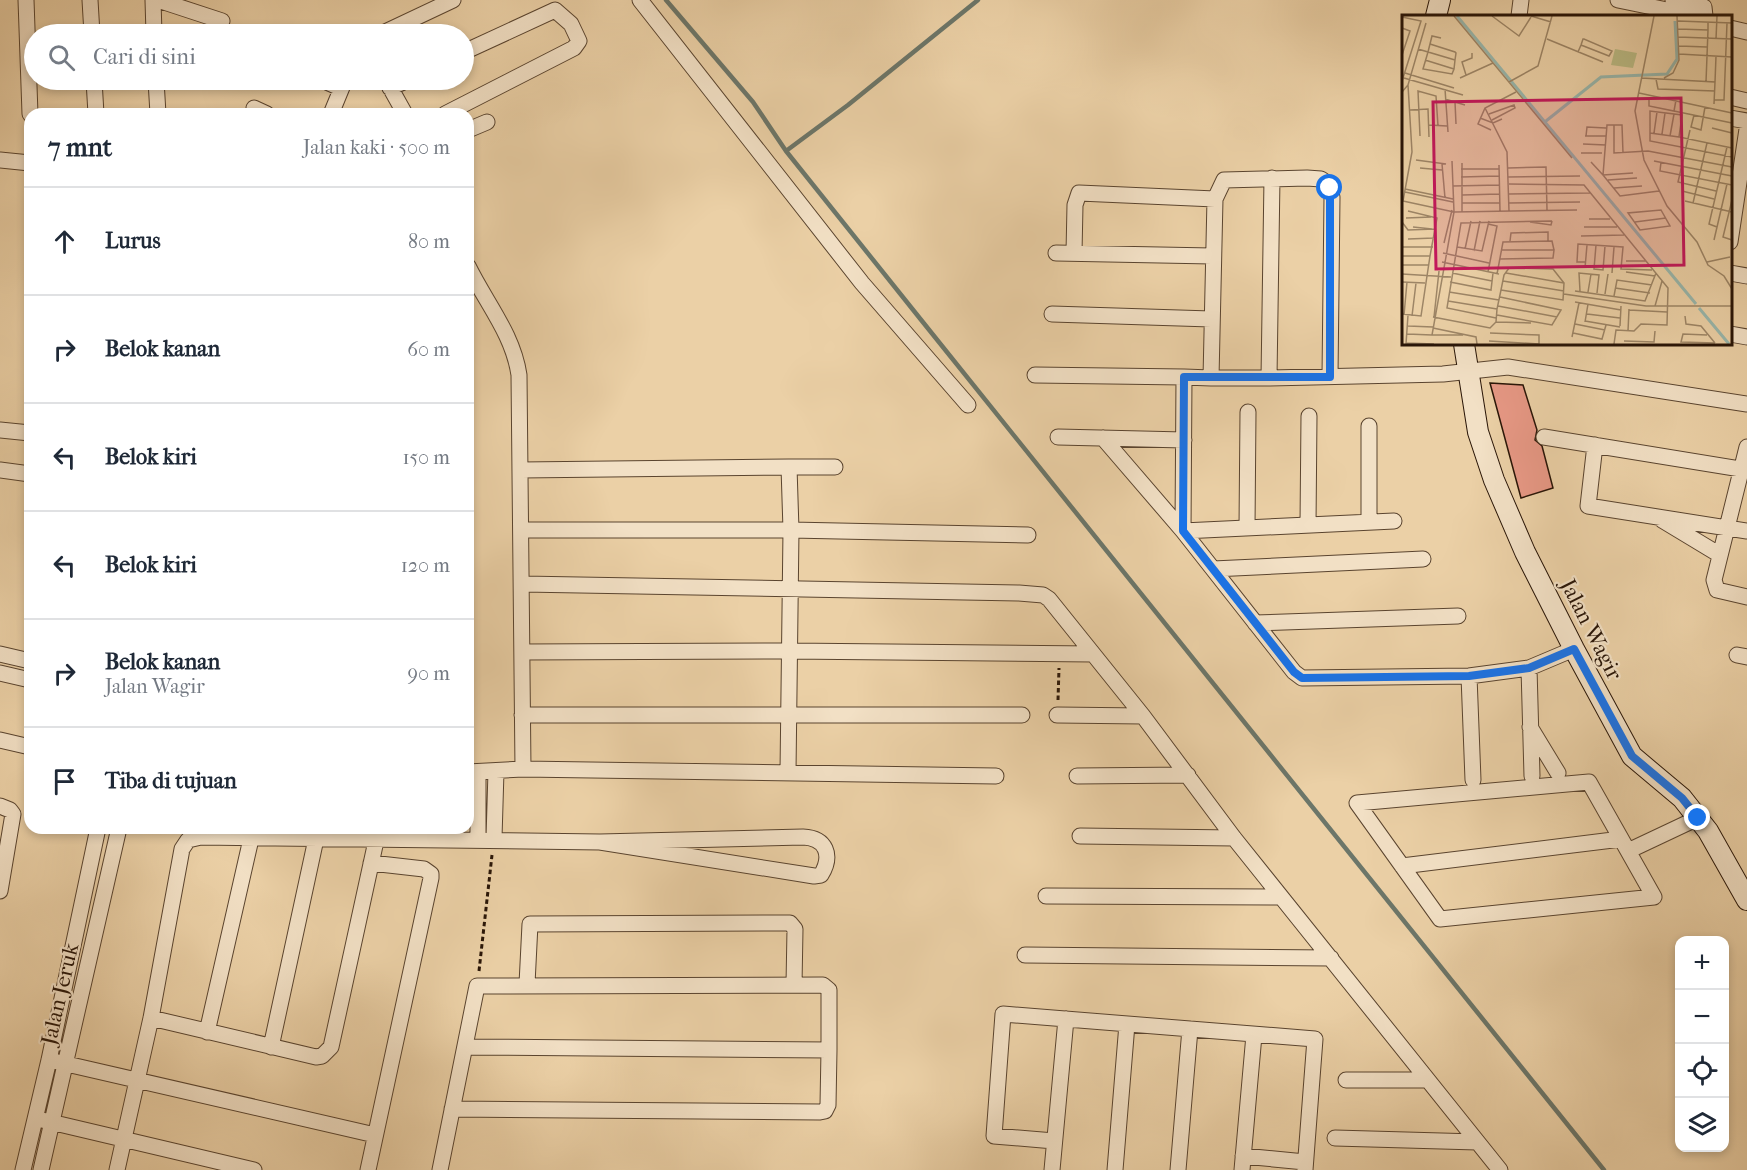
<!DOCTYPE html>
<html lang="id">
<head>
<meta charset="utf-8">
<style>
  body { margin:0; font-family:"IM FELL French Canon",serif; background:#f2f2f3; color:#1f2937 }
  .controls { position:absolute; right:18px; bottom:18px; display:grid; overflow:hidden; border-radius:12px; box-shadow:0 3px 9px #0003 }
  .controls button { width:54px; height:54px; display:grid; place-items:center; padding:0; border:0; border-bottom:2px solid #e0e1e3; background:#fff; color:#1f2937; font:30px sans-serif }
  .stop { position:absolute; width:18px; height:18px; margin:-14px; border:4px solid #1a73e8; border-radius:50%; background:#fff }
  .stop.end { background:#1a73e8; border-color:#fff; box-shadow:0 2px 6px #0008 }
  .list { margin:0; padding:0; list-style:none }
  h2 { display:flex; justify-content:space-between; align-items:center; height:78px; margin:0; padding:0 24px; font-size:26px }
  h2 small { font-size:20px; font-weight:400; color:#747a83 }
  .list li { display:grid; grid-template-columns:39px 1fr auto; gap:18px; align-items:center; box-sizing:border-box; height:108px; padding:0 24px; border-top:2px solid #e0e1e3 }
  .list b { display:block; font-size:22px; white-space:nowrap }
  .list p { margin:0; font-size:20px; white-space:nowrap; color:#747a83 }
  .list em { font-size:20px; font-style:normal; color:#747a83 }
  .icon { flex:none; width:33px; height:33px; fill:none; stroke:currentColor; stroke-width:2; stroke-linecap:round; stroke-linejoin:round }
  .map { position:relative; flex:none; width:1747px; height:1170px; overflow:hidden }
  .search { position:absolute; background:#fff; box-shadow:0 3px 9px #0003; left:24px; top:24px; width:450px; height:66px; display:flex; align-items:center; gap:15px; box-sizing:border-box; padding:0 21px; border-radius:33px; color:#747a83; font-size:22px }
  .panel { position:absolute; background:#fff; box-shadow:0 3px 9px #0003; left:24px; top:108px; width:450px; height:726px; border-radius:18px }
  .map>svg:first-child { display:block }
</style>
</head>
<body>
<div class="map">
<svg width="1747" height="1170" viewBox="0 0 1747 1170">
  <rect width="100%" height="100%" fill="#ebd0a6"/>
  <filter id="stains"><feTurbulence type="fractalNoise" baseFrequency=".00333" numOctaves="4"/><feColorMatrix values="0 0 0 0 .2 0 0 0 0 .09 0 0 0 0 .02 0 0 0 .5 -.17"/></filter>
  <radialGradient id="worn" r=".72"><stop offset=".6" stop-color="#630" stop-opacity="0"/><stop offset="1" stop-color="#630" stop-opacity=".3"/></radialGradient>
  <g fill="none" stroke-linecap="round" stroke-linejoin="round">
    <path stroke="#6c7669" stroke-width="4.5" d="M666,0L753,102L786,151L922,321L1604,1170
      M786,151L848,105L978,0"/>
  </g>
  <path fill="#e79885" stroke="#291507" stroke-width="1.5" d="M1490,383L1523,385L1537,430L1535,440L1542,446L1553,488L1521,498Z"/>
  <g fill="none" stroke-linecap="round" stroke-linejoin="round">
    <defs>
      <path id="street" d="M26,0L30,114
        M90,0L92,34
        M153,0L154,34
        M158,0L222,21
        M640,0L862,283L968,405
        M1618,0L1696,16
        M1673,0L1704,7L1705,16
        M1519,16L1521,0
        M1730,28L1747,32
        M381,34L453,0
        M94,80L96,114
        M156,80L158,114
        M322,80L340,88
        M386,80L405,114
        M390,88L408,80
        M1730,97L1747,101
        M254,108L267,114
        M331,114L345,80
        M445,114L574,48L579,41L571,24L555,10L464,52
        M1730,118L1747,121
        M468,130L487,122
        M0,160L30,163
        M1272,178L1269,378L1443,374L1508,367L1747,404
        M1730,242L1747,129
        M1056,253L1212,256
        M1074,253L1075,205L1079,193L1215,199
        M468,266C486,303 513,334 519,375L523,769
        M1730,273L1747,276
        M1052,314L1211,319
        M1730,334L1747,337
        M1035,375L1184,377
        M1330,377L1332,197L1327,183L1321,179L1307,178L1224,180L1215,199L1211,378L1184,377L1183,531L1294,672L1302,678L1469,676L1529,668L1574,649
        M1211,378H1269
        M0,430L30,433
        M1058,437L1184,440
        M1544,437L1747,470
        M1103,438L1183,531L1394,521
        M1595,445L1588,506L1747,531
        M1747,447L1714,580L1717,590L1747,597
        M789,467H835
        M0,470L30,474
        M521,470L789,467L791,530L788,772
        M1662,520L1720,555
        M1369,522V426
        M1308,525L1309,416
        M1247,528L1248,412
        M522,530H791L1028,535
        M1213,569L1423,559
        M523,584L1019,593L1043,595L1049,599L1143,716L1234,838L1500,1170
        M1255,623L1458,616
        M522,652L789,651L1093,654
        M0,654L30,661
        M1737,655L1747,657
        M1529,668L1532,776
        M0,673L30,680
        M1469,676L1473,780
        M522,715H1022
        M1057,715L1143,716
        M1530,727L1558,773
        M0,740L30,747
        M468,772L523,769L996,776
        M1077,776L1188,775
        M1589,782L1654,897L1440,919L1357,803Z
        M0,806L10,810L13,814L0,891
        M1080,836L1234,838
        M494,838L496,771
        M478,839V772
        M1628,851L1698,818
        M1402,866L1621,839
        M1046,896L1281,897
        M1025,955L1331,958
        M527,984L530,924L790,923L795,929L794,985
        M151,1018L316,1057L322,1056L331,1047L376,841
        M207,1032L251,839
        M271,1047L316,839
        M58,1062L375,1135
        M1346,1080H1427
        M452,1109L820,1112L825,1111L828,1105L829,1050L465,1047
        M42,1120L254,1170
        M1335,1138L1477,1142
        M1054,1141L994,1136L1003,1014L1315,1039L1305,1170
        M1243,1156L1305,1162
        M23,1170L49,1060L98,828
        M41,1170L119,828
        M117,1170L151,1018L182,849L188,840L201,837L600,842L803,837C826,838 833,855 821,875L814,876L600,842
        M368,1170L431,878V874L424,869L371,863
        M440,1170L477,986L823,985L829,990V1050
        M1052,1170L1066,1019
        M1115,1170L1127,1024
        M1178,1170L1190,1029
        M1242,1170L1254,1035"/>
      <path id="secondary" d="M1436,16L1440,0
        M1464,344L1478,432L1494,480L1525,552L1574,649L1632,756L1682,798L1708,831L1747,900"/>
    </defs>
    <use href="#street" stroke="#5a442f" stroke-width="17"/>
    <use href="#secondary" stroke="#291507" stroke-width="22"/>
    <path stroke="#291507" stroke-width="3" stroke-dasharray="4.5 3" stroke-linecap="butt" d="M1058,700L1059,668
      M479,971L492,855"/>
    <use href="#street" stroke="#f2e0c5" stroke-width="15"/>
    <use href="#secondary" stroke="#f2e0c5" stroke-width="20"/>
  </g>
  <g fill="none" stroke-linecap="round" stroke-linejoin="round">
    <path stroke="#1a73e8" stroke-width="8" d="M1330,188V377H1184L1183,531L1294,672L1302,678L1469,676L1529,668L1574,649L1632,756L1682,798L1698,818"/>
  </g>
  <g text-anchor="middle" stroke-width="4.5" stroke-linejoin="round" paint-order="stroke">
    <g font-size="22" fill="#291507" stroke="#f2e0c5">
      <text transform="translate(1592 629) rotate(63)" y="8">Jalan Wagir</text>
      <text transform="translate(59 994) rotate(-77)" y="8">Jalan Jeruk</text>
    </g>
  </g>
  <g transform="translate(1402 15)">
    <rect width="330" height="330" fill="#ebd0a6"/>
    <path d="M213,34L235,38L231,53L209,50Z" fill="#baba84"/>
    <path fill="none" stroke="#98b6ab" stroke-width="3" d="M55,1L294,289M144,106L199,62L265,59L275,44L273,6M297,293L327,329"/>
    <path fill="none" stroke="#9d8566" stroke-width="1.5" d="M52,1L170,143M90,1L117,21L129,2M129,1L149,7M252,1L233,96L242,145L265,191L295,227L306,250L322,261L330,274M0,2L19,6L0,66M276,6L330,8M0,13L8,16L0,40M276,14L306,15V7M276,22L330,24M145,24L201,47M314,24L315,1M28,29L53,37L54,38L53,45L52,54L50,59L21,54L26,37L53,45M277,31L305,32M16,34L26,37L30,21L39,23M176,37L179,30L181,24H182L210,36L207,41L179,30M277,39L330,42M23,45L52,54M3,58L52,73M64,60L60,47L70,43V38M2,63L61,80M58,63L91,48M239,63L313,67L312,89M262,63L271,58L277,45L275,1M254,64L256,74L313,76M107,67L136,51L150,1M304,67L306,15M313,67L314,41M43,74L46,117M0,77L6,70L24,8M237,78L330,98M247,83V91L272,96L274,85M43,84L63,90M312,85H322L325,8M53,87L54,109M83,93L105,137L107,196M8,95L26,94L27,122M272,96L330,108M87,99L112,90L113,93L90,105M292,100L289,112L299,115L303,92M78,103L91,108L100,104M27,110L45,111M212,110V138L246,136L330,152M310,113L330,118M89,115L76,109L83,93L114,77M288,115L276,167L314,176M248,118L277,122M252,118L255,97M260,119L263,98M18,121L16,76L34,81L36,111M183,121H204M184,121L185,112L204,113M268,121L272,99M181,129L204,130M330,133L277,122L280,100L248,96V126L330,142M179,138H200M221,138L220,110H205L201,160L218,181L257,176M14,145L44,149M50,146L52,197L30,320H61M252,146L330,161M189,147L201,160L231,158M259,147L258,156L330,170M60,148V197M40,149L43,183M97,150L98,196M18,153L40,155M106,153L144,152L145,195M59,154H97M59,162L97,161M106,162L178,161M206,165L235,163M107,169L182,170L266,273L265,310L239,309L232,316L214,315L212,329M51,171L97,170M212,173L240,171M3,174L51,184M280,176L312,184M3,177L51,187M107,179L188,178M60,180L97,179M330,185L321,222L330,225M1,186L52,197L175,195M1,186L10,137L6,70M283,186L330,197M60,188H98M107,188L178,187M291,188L305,128M259,195L268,211L238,215L226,198ZM6,196L35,203L28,241M4,203L29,202M187,204H208M0,207L6,215L33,214M128,207L149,210L150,206M233,207L264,203M11,212L30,214M182,212H215M315,212L307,209L325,132M179,221L222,220M6,224L32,223M312,225L325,169M108,226L109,218L146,217V226M42,228L50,195M194,230L192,254L201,255L203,231M0,232H31M55,232L80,236L87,206M63,234L69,206M72,236L78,206M41,238L87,248M0,241H28L19,301L0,299M98,244L151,243L152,235H100M224,246H244M40,247L97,259M184,247H175L176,229L221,232L219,254L250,255M305,247L328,242M0,250H27M183,253L185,230M86,257L95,211L86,209M224,257L253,261M50,258L90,266M104,258L162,268M210,258L212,232M0,259L49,262M95,259L101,227L150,226L152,235M101,266L162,276M0,267L23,268M48,267L89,275L91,258M213,273L248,278M173,276L243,286L254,258M178,276L177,258L197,260L195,278M47,277L97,285M186,277L189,259M162,279L244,291H330M203,279L206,259M212,281L215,265L250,270M46,286L95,294M173,287L219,295M96,291L155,302M253,291L260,266M227,295L265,297M185,299L218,303M2,300L5,267M95,300L150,310L159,295L98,282M10,301L14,268M283,301L284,309L299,311L313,328M31,302L88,313L94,307L95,294L99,275L102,260L107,253L151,254L162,268L161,285L99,275M32,302L37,256M94,303L45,293L59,208L150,206M183,306L218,312M94,307L129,308M183,307L186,289M173,309L203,315M6,311L31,312M218,311L219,291M31,313L74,322L75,329M226,316L227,294M88,318L137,320V329M171,318L200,324L204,310M5,319L30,320M305,320L281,319L279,327L313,328M170,322L177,288M87,326L137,329M222,326L252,327L253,316M4,328L32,329M4,329L6,300"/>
    <path fill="#c2185b" fill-opacity="0.15" stroke="#c2185b" stroke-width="3" d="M279,83L282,250L34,254L31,87Z"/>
    <rect width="330" height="330" fill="none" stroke="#291507" stroke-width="3"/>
  </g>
  <rect width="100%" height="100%" filter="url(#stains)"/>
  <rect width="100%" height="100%" fill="url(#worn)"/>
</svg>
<div class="controls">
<button>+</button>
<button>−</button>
<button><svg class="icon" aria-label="locate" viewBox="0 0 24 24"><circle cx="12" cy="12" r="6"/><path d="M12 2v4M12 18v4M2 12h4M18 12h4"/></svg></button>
<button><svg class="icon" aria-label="layers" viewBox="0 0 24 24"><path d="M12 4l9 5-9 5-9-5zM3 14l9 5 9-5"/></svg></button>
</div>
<div class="stop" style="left:1330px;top:188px"></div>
<div class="stop end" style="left:1698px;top:818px"></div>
<div class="search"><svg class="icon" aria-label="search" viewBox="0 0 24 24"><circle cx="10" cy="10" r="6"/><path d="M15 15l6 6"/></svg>Cari di sini</div>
<section class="panel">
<h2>7 mnt<small>Jalan kaki · 500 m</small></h2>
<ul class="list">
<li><svg class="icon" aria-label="ahead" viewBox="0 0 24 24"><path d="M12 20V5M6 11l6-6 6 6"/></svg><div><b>Lurus</b></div><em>80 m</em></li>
<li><svg class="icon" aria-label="right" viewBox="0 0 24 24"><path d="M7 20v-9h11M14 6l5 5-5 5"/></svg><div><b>Belok kanan</b></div><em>60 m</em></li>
<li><svg class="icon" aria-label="left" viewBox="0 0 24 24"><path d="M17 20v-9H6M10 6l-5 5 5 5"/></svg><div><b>Belok kiri</b></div><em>150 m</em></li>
<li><svg class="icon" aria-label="left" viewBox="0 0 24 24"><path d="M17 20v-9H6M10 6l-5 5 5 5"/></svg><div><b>Belok kiri</b></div><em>120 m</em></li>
<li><svg class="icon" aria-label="right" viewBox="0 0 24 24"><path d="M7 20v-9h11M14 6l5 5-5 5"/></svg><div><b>Belok kanan</b><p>Jalan Wagir</p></div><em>90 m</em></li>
<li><svg class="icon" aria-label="arrive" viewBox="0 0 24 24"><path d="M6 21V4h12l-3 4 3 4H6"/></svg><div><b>Tiba di tujuan</b></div></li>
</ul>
</section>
</div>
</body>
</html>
